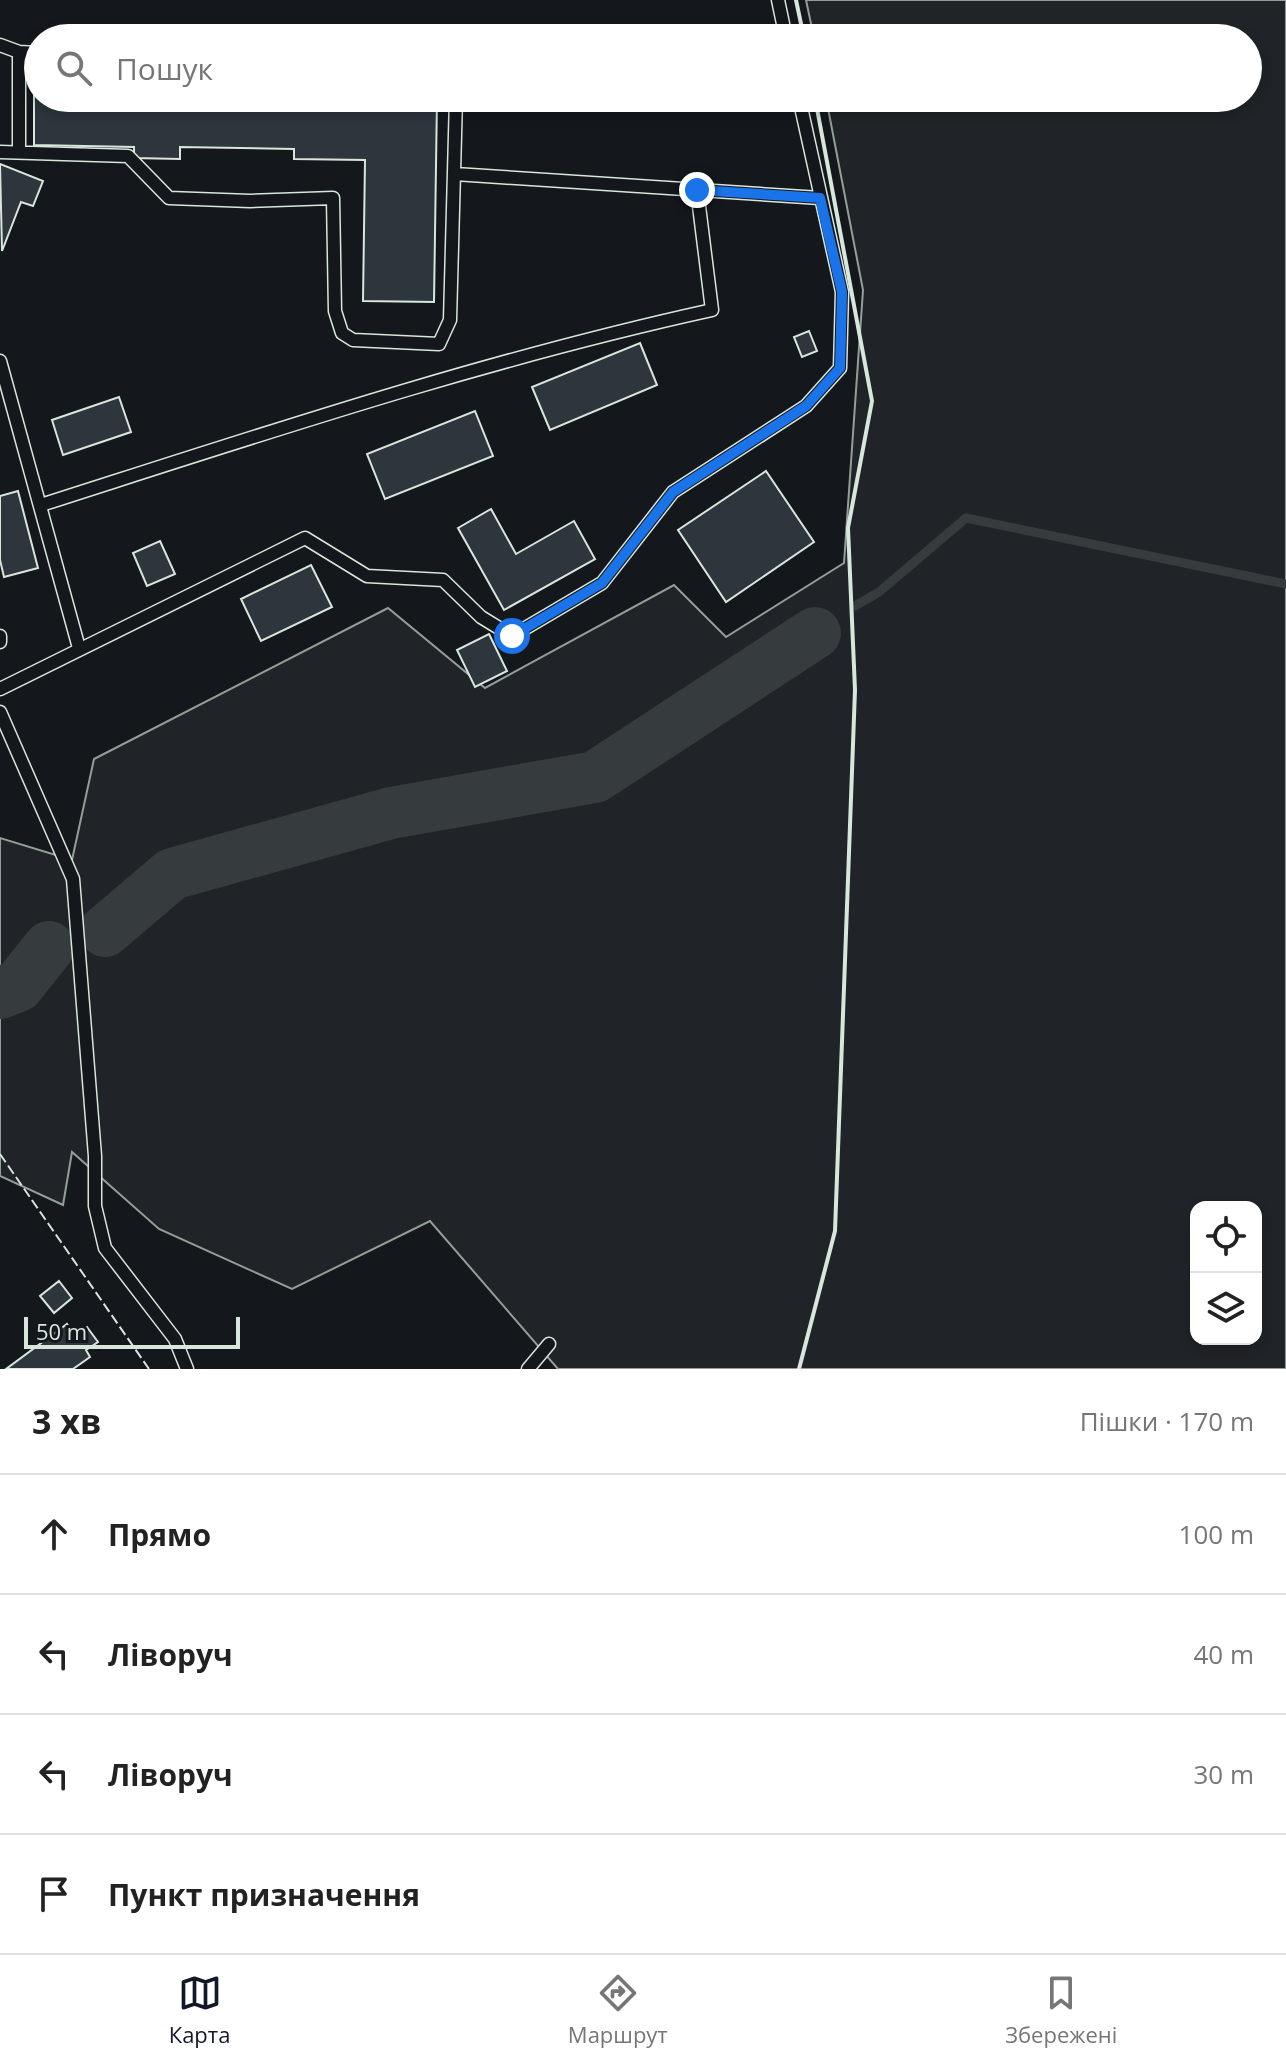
<!DOCTYPE html>
<html lang="uk">
<head>
<meta charset="utf-8">
<style>
  body { margin:0; font-family:"Open Sans",sans-serif; background:#f2f2f2; color:#222 }
  .controls { position:absolute; right:24px; bottom:24px; display:grid; overflow:hidden; border-radius:16px; box-shadow:0 4px 12px #0003 }
  .controls button { width:72px; height:72px; display:grid; place-items:center; padding:0; border:0; border-bottom:2px solid #e0e0e0; background:#fff; color:#222; font:40px sans-serif }
  .scale { position:absolute; left:24px; bottom:20px; width:216px; box-sizing:border-box; padding-left:8px; border:4px solid #d8e6dc; border-top:0; font-size:22px; line-height:28px; white-space:nowrap; color:#d8e6dc; -webkit-text-stroke:6px #14181c; paint-order:stroke }
  .stop { position:absolute; width:24px; height:24px; margin:-18px; border:6px solid #1a73e8; border-radius:50%; background:#fff }
  .stop.end { background:#1a73e8; border-color:#fff; box-shadow:0 2px 8px #0008 }
  .list { margin:0; padding:0; list-style:none }
  h2 { display:flex; justify-content:space-between; align-items:center; height:104px; margin:0; padding:0 32px; font-size:34px }
  h2 small { font-size:26px; font-weight:400; color:#767676 }
  .list li { display:grid; grid-template-columns:52px 1fr auto; gap:24px; align-items:center; box-sizing:border-box; height:120px; padding:0 32px; border-top:2px solid #e0e0e0 }
  .list b { display:block; font-size:30px; white-space:nowrap }
  .list em { font-size:26px; font-style:normal; color:#767676 }
  .icon { flex:none; width:44px; height:44px; fill:none; stroke:currentColor; stroke-width:2; stroke-linecap:round; stroke-linejoin:round }
  .map { position:relative; flex:none; width:1286px; height:1369px; overflow:hidden }
  .search { position:absolute; background:#fff; box-shadow:0 4px 12px #0003; left:24px; right:24px; top:24px; height:88px; display:flex; align-items:center; gap:20px; box-sizing:border-box; padding:0 28px; border-radius:44px; color:#767676; font-size:30px }
  .sheet { height:584px; background:#fff }
  nav { display:flex; justify-content:space-around; align-items:center; box-sizing:border-box; height:112px; border-top:2px solid #e0e0e0; background:#fff; font-size:22px; color:#767676 }
  nav a { display:grid; justify-items:center; gap:4px }
  nav .on { color:#111827 }
  .map>svg:first-child { display:block }
</style>
</head>
<body>
<div class="map">
<svg width="1286" height="1369" viewBox="0 0 1286 1369">
  <rect width="100%" height="100%" fill="#14181c"/>
  <path fill="#202428" stroke="#939e99" stroke-width="2" fill-rule="evenodd" d="M806,0H1286V1369H558L430,1221L292,1289L159,1229L72,1152L63,1205L0,1176V838L72,860L94,759L388,608L485,688L674,585L726,637L844,563L863,290L826,98H1248V38H814ZM1196,1207H1256V1339H1196Z"/>
  <g fill="none" stroke-linecap="round" stroke-linejoin="round">
    <path stroke="#363b3e" stroke-width="9" d="M855,606L879,592L966,518L1286,584"/>
    <path stroke="#363b3e" stroke-width="52" d="M105,931L172,874L391,813L595,777L815,633
      M0,993L18,986L49,947"/>
  </g>
  <path fill="#2c363c" stroke="#d8e6dc" stroke-width="2" d="M34,86H38V98H437L434,302L363,301L365,160L294,159V149L180,147V159L134,158V147L34,145Z
    M0,164L43,181L33,206L21,202L2,251Z
    M809,331L817,351L802,357L794,337Z
    M640,343L657,385L550,430L532,387Z
    M119,397L131,432L63,455L52,420Z
    M475,411L493,456L385,499L367,454Z
    M766,471L814,542L726,602L678,530Z
    M18,491L38,568L4,577L0,560V496Z
    M491,509L516,554L574,521L595,559L504,610L458,528Z
    M160,541L175,574L147,586L133,553Z
    M311,565L332,607L261,641L241,599Z
    M489,634L507,671L475,687L457,650Z
    M59,1281L72,1298L54,1313L40,1296Z
    M67,1324L75,1335L87,1327L98,1342L86,1350L90,1357L73,1369H6Z"/>
  <g fill="none" stroke-linecap="round" stroke-linejoin="round">
    <defs>
      <path id="service" d="M778,0L786,38
        M0,45L19,52L38,53
        M0,152L128,156L169,198L250,201L333,198L335,311L342,333L353,340L439,344L450,320L456,98
        M19,152V52
        M455,174L820,198
        M0,361L79,648
        M41,505C263,434 484,360 712,310L697,190
        M0,636V642
        M0,689L305,538L367,576L443,580L481,617L512,636L602,583L673,492L806,406L840,368L842,292L799,98
        M0,712L73,879L95,1156V1206L105,1248L175,1339L187,1369
        M528,1369L549,1344"/>
    </defs>
    <use href="#service" stroke="#d8e6dc" stroke-width="15"/>
    <use href="#service" stroke="#14181c" stroke-width="12"/>
    <path stroke="#d8e6dc" stroke-width="2" stroke-dasharray="10 4" stroke-linecap="butt" d="M0,1154L149,1369"/>
    <path stroke="#d8e6dc" stroke-width="4" d="M796,0L804,38
      M799,1369L835,1231L855,690L848,528L872,401L815,98"/>
  </g>
  <g fill="none" stroke-linecap="round" stroke-linejoin="round">
    <path stroke="#1a73e8" stroke-width="10" d="M512,636L602,583L673,492L806,406L840,368L842,292L820,198L697,190"/>
  </g>
</svg>
<div class="controls">
<button><svg class="icon" aria-label="locate" viewBox="0 0 24 24"><circle cx="12" cy="12" r="6"/><path d="M12 2v4M12 18v4M2 12h4M18 12h4"/></svg></button>
<button><svg class="icon" aria-label="layers" viewBox="0 0 24 24"><path d="M12 4l9 5-9 5-9-5zM3 14l9 5 9-5"/></svg></button>
</div>
<div class="scale">50 m</div>
<div class="stop" style="left:512px;top:636px"></div>
<div class="stop end" style="left:697px;top:190px"></div>
<div class="search"><svg class="icon" aria-label="search" viewBox="0 0 24 24"><circle cx="10" cy="10" r="6"/><path d="M15 15l6 6"/></svg>Пошук</div>
</div>
<section class="sheet">
<h2>3 хв<small>Пішки · 170 m</small></h2>
<ul class="list">
<li><svg class="icon" aria-label="ahead" viewBox="0 0 24 24"><path d="M12 20V5M6 11l6-6 6 6"/></svg><div><b>Прямо</b></div><em>100 m</em></li>
<li><svg class="icon" aria-label="left" viewBox="0 0 24 24"><path d="M17 20v-9H6M10 6l-5 5 5 5"/></svg><div><b>Ліворуч</b></div><em>40 m</em></li>
<li><svg class="icon" aria-label="left" viewBox="0 0 24 24"><path d="M17 20v-9H6M10 6l-5 5 5 5"/></svg><div><b>Ліворуч</b></div><em>30 m</em></li>
<li><svg class="icon" aria-label="arrive" viewBox="0 0 24 24"><path d="M6 21V4h12l-3 4 3 4H6"/></svg><div><b>Пункт призначення</b></div></li>
</ul>
</section>
<nav>
<a class="on"><svg class="icon" aria-label="map" viewBox="0 0 24 24"><path d="M3 6l6-2 6 2 6-2v14l-6 2-6-2-6 2zM9 4v14M15 6v14"/></svg>Карта</a>
<a><svg class="icon" aria-label="directions" viewBox="0 0 24 24"><path d="M12 3l9 9-9 9-9-9zM9 14v-3h6M13 9l2 2-2 2"/></svg>Маршрут</a>
<a><svg class="icon" aria-label="saved" viewBox="0 0 24 24"><path d="M7 4h10v16l-5-4-5 4z"/></svg>Збережені</a>
</nav>
</body>
</html>
